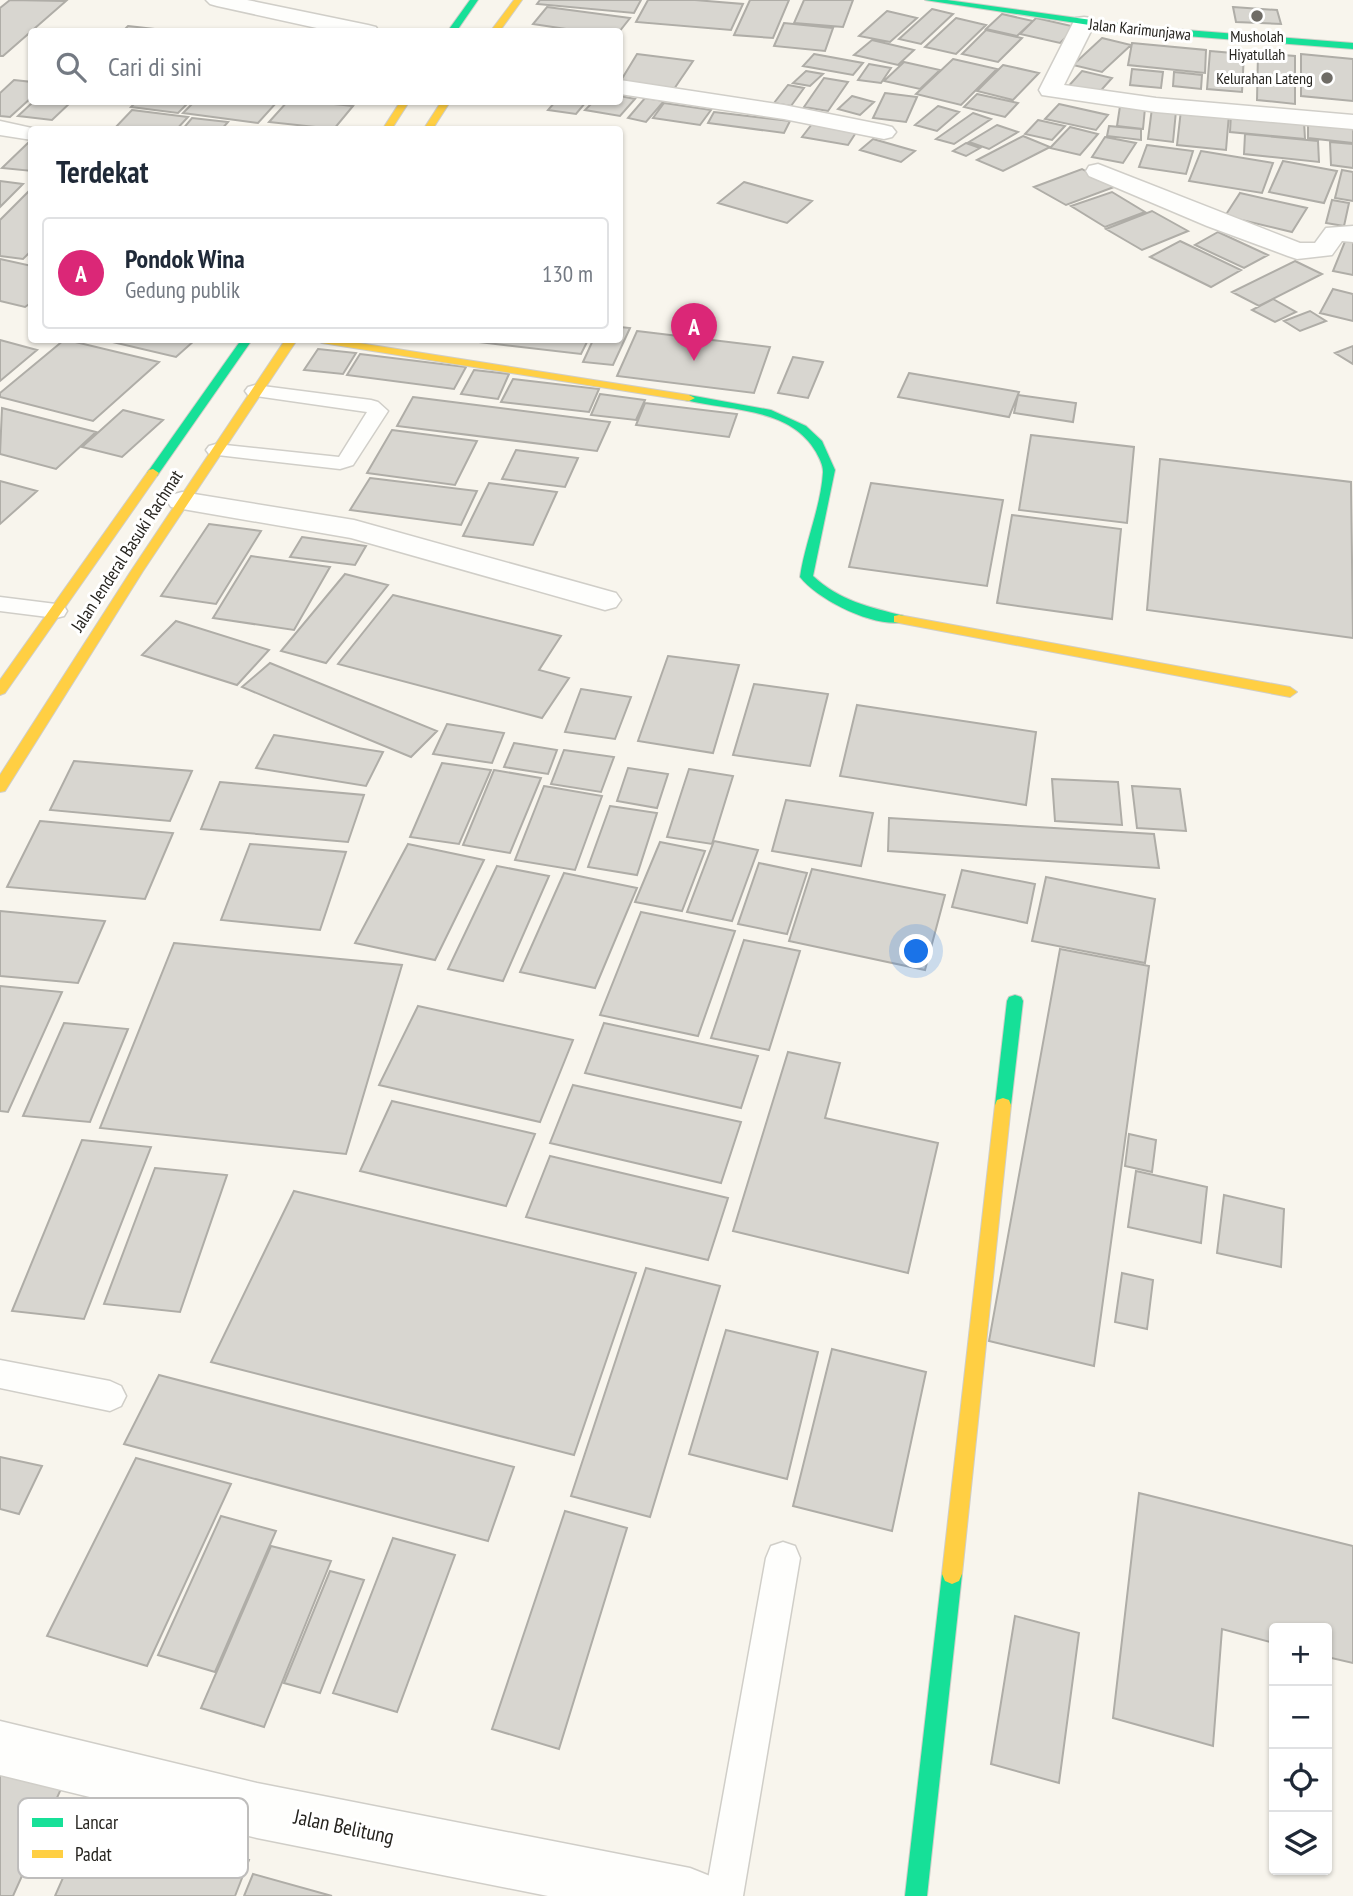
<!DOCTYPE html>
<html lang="id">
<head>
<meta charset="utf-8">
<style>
  body { margin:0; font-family:"PT Sans Narrow",sans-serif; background:#f2f2f3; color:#1f2937 }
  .controls { position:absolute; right:21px; bottom:21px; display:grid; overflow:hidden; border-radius:7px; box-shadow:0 2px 5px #0004 }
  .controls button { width:63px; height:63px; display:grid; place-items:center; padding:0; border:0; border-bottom:2px solid #e0e1e3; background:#fff; color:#1f2937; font:35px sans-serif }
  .you { position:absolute; left:917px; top:952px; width:24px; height:24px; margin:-18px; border:5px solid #fff; border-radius:50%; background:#1a73e8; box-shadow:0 0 0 10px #1a73e833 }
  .badge { display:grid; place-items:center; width:46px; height:46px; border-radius:50%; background:#db2777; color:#fff; font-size:23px; font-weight:700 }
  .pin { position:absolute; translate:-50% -58px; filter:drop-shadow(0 2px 4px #0008) }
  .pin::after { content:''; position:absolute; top:37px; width:24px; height:21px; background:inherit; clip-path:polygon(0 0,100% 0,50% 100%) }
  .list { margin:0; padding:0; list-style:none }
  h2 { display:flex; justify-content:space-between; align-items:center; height:91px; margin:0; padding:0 28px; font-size:30px }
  h2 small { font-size:23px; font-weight:400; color:#747a83 }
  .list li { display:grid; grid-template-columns:46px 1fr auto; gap:21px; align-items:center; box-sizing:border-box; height:112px; margin:0 14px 14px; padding:0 14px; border:2px solid #e0e1e3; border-radius:7px }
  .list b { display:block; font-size:26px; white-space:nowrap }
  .list p { margin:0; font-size:23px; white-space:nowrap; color:#747a83 }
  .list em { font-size:23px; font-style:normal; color:#747a83 }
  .icon { flex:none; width:38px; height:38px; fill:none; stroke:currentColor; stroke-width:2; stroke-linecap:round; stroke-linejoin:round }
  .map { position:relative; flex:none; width:1353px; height:1896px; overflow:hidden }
  .search { position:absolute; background:#fff; box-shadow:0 2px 5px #0004; left:28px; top:28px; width:595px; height:77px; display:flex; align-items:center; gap:18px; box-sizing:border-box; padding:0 24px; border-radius:7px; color:#747a83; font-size:26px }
  .panel { position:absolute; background:#fff; box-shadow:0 2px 5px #0004; left:28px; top:126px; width:595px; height:217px; border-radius:7px }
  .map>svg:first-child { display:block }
</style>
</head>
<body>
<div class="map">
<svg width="1353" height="1896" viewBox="0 0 1353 1896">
  <rect width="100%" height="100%" fill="#f8f5ed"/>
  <path fill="#d8d6d0" stroke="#afada7" stroke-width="2" d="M10,0L66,1L3,56H0V8Z
    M540,0H641L634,13L537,4Z
    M648,0H695L743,4L731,30L636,22Z
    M750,0H789L773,38L734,35Z
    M804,0H853L843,27L794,23Z
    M547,7L630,18L619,32H586L533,24Z
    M1233,7L1277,10L1281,24L1236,22Z
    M932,9L953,14L921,44L899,39Z
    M887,11L917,18L890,42L859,36Z
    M1002,14L1033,21L1017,36L986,29Z
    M956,18L986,25L956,54L925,47Z
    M1036,18L1076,27L1060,43L1020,34Z
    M784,23L833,28L825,51L774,46Z
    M128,26L155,29L152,32H122Z
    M986,30L1022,38L998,62L962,54Z
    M1102,38L1131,45L1102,72L1073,65Z
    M872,40L914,50L898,65L854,55Z
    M1132,43L1206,50L1205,73L1128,65Z
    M1210,51L1244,54L1242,92L1207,89Z
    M1258,53L1295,56V104L1257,100Z
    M637,54L693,61L674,89L620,82Z
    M814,54L863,63L853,75L803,66Z
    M1301,54L1353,59V101L1301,96Z
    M953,59L997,69L961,105L916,94Z
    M904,62L940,70L920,89L884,81Z
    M869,64L891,68L881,83L858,80Z
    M1003,65L1039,73L1013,100L977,91Z
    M1132,69L1163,72L1161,88L1130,85Z
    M806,71L823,74L810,86L793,83Z
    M1082,71L1112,78L1096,96L1066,89Z
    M1174,72L1202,75L1201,89L1173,86Z
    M824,78L848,82L828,111L804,107Z
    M14,80L32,82V97L10,117L0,116V93Z
    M788,85L804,88L791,106L774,103Z
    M885,93L917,97L906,122L873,118Z
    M977,94L1018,103L1005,117L964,107Z
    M620,96L635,99L620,116L585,110L593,102H620Z
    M852,96L874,102L860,115L838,109Z
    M645,98L664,101L646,122L628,118Z
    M33,102H71L52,120L18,116Z
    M136,102H189L178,113L131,107Z
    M194,102H277L258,123L183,113Z
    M287,102H315L353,106L334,129L269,122Z
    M555,102H586L576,114L548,110Z
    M664,103L711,110L700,125L653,118Z
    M1059,104L1108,115L1096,130L1045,119Z
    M938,106L959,112L937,131L915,125Z
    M1120,106L1145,108L1143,129L1117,126Z
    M1152,108L1176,111L1173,142L1148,139Z
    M132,110L188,117L176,130H113Z
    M1181,110L1229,114L1226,150L1177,145Z
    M714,112L790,121L784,133L708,123Z
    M973,113L991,119L954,144L936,139Z
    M1231,114L1304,121L1305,139L1230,132Z
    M192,118L228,122L221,130H182Z
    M1038,120L1065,126L1052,140L1025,134Z
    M1308,122L1353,126V143L1308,138Z
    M812,124L857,131L848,145L802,137Z
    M997,125L1018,132L989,149L969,142Z
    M1109,126L1141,129V140L1107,136Z
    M1070,127L1098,134L1080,155L1050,148Z
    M1245,134L1318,141L1319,162L1244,154Z
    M1023,136L1050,147L1003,171L977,160Z
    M1105,137L1136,143L1123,163L1092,157Z
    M873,139L915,151L901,162L860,150Z
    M30,141L32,171L2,168Z
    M1330,142L1353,144V168L1331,165Z
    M966,143L980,148L966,156L953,151Z
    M1147,145L1193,151L1186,174L1139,167Z
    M1201,151L1273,163L1262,193L1189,181Z
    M1283,161L1337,171L1324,203L1269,192Z
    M1082,169L1114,187L1066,205L1034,187Z
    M1342,170L1353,172V201L1335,198Z
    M0,181L23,184L0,207Z
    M744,182L812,201L787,223L718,203Z
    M32,188V250L23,259L0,256V220Z
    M1112,192L1145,212L1105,227L1071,206Z
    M1240,193L1307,208L1292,232L1225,216Z
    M1332,200L1349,203L1344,226L1326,223Z
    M1152,211L1188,231L1142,250L1106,229Z
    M1218,232L1268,255L1244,268L1195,245Z
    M1346,239L1353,241V275L1333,271Z
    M1180,241L1241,270L1211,287L1150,257Z
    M0,259L32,266V302L25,307L0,301Z
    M1295,261L1322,274L1259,306L1232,292Z
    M1333,289L1353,294V321L1320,313Z
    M1273,299L1296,312L1275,322L1252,310Z
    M1310,311L1326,321L1300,331L1284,321Z
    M620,327L630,328L613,365L583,362L593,340H620Z
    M637,331L770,347L754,393L617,376Z
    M0,340L37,350L0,381Z
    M64,340H67L159,362L93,421L0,397V393Z
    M104,340H195L176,357Z
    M462,340H588L581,354Z
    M1353,346V364L1335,353Z
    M318,349L356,353L343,374L304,370Z
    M360,354L466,367L454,389L347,375Z
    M793,357L823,362L808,398L778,393Z
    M474,370L509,374L498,399L461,394Z
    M909,373L1019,392L1009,417L898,397Z
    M513,379L599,389L589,412L501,402Z
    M600,394L645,400L636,420L591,415Z
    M1018,395L1076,403L1073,422L1014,413Z
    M413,397L610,422L597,451L397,426Z
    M645,403L737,414L729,437L636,425Z
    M2,408L96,432L56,469L0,454Z
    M123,410L163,420L122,457L82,447Z
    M392,430L477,441L455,485L367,473Z
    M1031,435L1134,447L1127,523L1019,510Z
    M516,450L578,458L565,487L502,479Z
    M1160,459L1351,482L1353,638L1147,610Z
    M370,478L477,491L461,525L350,510Z
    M0,481L37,491L0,524Z
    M489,483L557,492L533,545L463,536Z
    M871,483L1003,500L987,586L849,567Z
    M1012,515L1121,529L1112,619L997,603Z
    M209,524L261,531L216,604L161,596Z
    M302,537L366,546L355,565L290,557Z
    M251,556L330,567L294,630L213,618Z
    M345,574L388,585L326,663L281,651Z
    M393,595L561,636L539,670L569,678L542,718L338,664Z
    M176,621L269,650L237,685L142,655Z
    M668,656L739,665L713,753L638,741Z
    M270,663L437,731L411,757L242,687Z
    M754,684L828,694L810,766L733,755Z
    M581,689L631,697L615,739L565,732Z
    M857,705L1036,732L1026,805L840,776Z
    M447,724L504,733L492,763L433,754Z
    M274,735L383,752L366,786L256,768Z
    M514,743L557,750L548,774L504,767Z
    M564,750L614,757L601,792L551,784Z
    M74,761L192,771L170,821L50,810Z
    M442,763L491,770L459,844L410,837Z
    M628,768L668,774L657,808L617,801Z
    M689,769L733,776L712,844L667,837Z
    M494,770L541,778L510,853L463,845Z
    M1052,779L1118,782L1122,825L1055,821Z
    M220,782L364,795L348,842L201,829Z
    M544,786L602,796L575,870L515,860Z
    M1132,786L1180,789L1186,831L1137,828Z
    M786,800L873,813L861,866L772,851Z
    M610,806L657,813L637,875L588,867Z
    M889,818L1154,834L1159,868L888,851Z
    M40,821L173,833L145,899L7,887Z
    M714,841L758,850L732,921L687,912Z
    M660,842L705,851L682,911L635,902Z
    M250,844L346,852L320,930L221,920Z
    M408,844L484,860L435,960L355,943Z
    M759,863L807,873L787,934L738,924Z
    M497,866L549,876L503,981L448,969Z
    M812,869L945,895L925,970L789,941Z
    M962,870L1035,884L1027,923L952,907Z
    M564,873L637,888L595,988L520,972Z
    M1046,877L1155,899L1145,963L1032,941Z
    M0,911L105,921L78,983L0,976Z
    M641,912L735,931L698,1036L600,1015Z
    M744,940L800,951L769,1050L711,1038Z
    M174,943L402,965L346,1154L100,1128Z
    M1060,949L1149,966L1094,1366L989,1341Z
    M0,986L62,992L8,1112L0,1111Z
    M418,1006L573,1040L540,1122L379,1085Z
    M64,1023L128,1029L90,1122L23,1116Z
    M604,1023L758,1056L741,1108L585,1073Z
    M788,1052L840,1063L825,1118L938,1143L908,1273L733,1231Z
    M573,1085L741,1122L721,1183L550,1143Z
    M392,1101L535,1134L506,1206L360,1171Z
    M1129,1134L1156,1140L1152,1172L1125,1166Z
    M82,1140L151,1147L84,1319L12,1311Z
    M550,1156L728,1198L708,1260L526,1217Z
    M155,1168L227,1175L180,1312L104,1304Z
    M1136,1171L1207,1187L1201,1243L1128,1227Z
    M294,1191L636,1273L574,1455L211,1362Z
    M1224,1195L1284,1209L1281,1267L1217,1253Z
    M646,1268L720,1286L650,1517L571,1496Z
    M1122,1273L1153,1280L1147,1329L1115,1322Z
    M726,1330L818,1352L787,1479L689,1454Z
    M832,1349L926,1372L892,1531L793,1506Z
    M159,1375L514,1467L488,1541L124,1444Z
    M0,1457L42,1466L19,1514L0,1509Z
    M136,1458L231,1484L147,1666L47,1636Z
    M1139,1493L1353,1546V1663L1327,1657V1628H1274V1643L1222,1629L1213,1746L1113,1718Z
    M565,1511L627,1528L559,1749L492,1729Z
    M221,1516L276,1531L215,1672L158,1655Z
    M393,1538L455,1555L397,1712L333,1693Z
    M271,1546L331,1561L264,1727L201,1708Z
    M330,1571L364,1580L320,1693L284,1683Z
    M1015,1616L1079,1633L1059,1783L991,1764Z
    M0,1761L65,1780L13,1896H0Z
    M91,1814L249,1860L235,1896H55Z
    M253,1874L332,1896H244Z"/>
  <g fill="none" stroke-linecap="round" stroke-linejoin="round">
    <defs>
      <path id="lane" d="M255,385L371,400L378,402L388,411L353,465L340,469L209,454L206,450L209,446L216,444L339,457L367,412L248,395L245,391L248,387Z
        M0,597L56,604L64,606L67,611L64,616L56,618L0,611Z
        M0,1360L110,1381L121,1386L126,1396L121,1406L110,1411L0,1388Z
        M783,1542L795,1546L800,1558L743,1896H705L766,1558L771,1546Z"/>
      <path id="street" d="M206,0H247L368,25L376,27L379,32H335L217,6L210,4Z
        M1084,17L1092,18L1095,23L1064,85L1156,98L1353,115V129L1156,112L1042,95L1039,90L1073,23L1076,18Z
        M620,80L784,105L884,125L892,127L896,132L892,137L884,139L784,119L620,94Z
        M0,121L41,130H32V140L0,135Z
        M1098,164L1300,243H1315L1326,228L1353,226V242L1342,241L1332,255L1297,259L1288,256L1207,226L1089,176L1086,171L1089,166Z
        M182,492L354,520L616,593L621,600L616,607L605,610L351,538L171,507L167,501L171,495Z
        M0,1721L257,1783L690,1868L710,1876L718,1896H548L257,1838L0,1775Z"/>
      <path id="fast" d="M470,0H478L456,32H447Z
        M925,0H947L1135,26L1353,43V49L1135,32Z
        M241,340H252L157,476H149L147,473Z
        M689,395L771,410L806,426L822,441L835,470L813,576C840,601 869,607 904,616V622C874,628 818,600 800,577C805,542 821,507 823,472C823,464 819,458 816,452C790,407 729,411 685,400V396Z
        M1015,995L1021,997L1023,1001L1011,1105L1009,1110L1003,1112L997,1110L995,1105L1007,1001L1009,997Z
        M952,1564L959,1567L962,1574L927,1896H905L942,1574L945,1567Z"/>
      <path id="slow" d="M514,0H522L499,32H490Z
        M400,102H409L391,130H382Z
        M441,102H450L432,130H423Z
        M285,340H297L143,571L5,791L0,792V775L131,571Z
        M316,340H340L689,395L695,398L689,401L322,343Z
        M153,469L159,473L5,693L0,695V680L149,470Z
        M899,615L1290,687L1297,692L1290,697L894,622V616Z
        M1003,1098L1009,1100L1011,1105L962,1574L959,1581L952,1584L945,1581L942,1574L995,1105L997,1100Z"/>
    </defs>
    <use href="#lane" stroke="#d0cec8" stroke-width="3"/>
    <use href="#street" stroke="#d0cec8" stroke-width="3"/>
    <use href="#fast" stroke="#d0cec8" stroke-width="2"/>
    <use href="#slow" stroke="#d0cec8" stroke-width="2"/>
    <use href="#lane" fill="#fefefc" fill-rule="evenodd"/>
    <use href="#street" fill="#fefefc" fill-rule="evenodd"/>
    <use href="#fast" fill="#16e098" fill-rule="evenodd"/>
    <use href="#slow" fill="#ffcf43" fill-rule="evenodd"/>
  </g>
  <g fill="#6f6c66" stroke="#fff" stroke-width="2.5">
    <circle cx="1257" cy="16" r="7"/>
    <circle cx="1327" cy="78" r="7"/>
  </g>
  <g text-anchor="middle" stroke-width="6" stroke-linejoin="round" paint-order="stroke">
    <g font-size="16" fill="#25231e" stroke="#fff">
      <text transform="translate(1140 29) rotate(6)" y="6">Jalan Karimunjawa</text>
    </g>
    <g font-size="16" fill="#25231e" stroke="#fff">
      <text x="1257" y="42">Musholah<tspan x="1257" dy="18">Hiyatullah</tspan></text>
      <text x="1313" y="84" text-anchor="end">Kelurahan Lateng</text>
    </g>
    <g font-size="18" fill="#25231e" stroke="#fff">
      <text transform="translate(127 551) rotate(-57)" y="6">Jalan Jenderal Basuki Rachmat</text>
    </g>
    <g font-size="21" fill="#25231e" stroke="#fff">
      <text transform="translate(344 1827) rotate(12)" y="7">Jalan Belitung</text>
    </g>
  </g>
  <rect x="18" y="1798" width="230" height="80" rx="10" fill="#fff" stroke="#bebdbc" stroke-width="2"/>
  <rect x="32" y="1818" width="31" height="9" fill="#16e098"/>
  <rect x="32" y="1850" width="31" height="8" fill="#ffcf43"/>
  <g font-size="19" fill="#25231e">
    <text x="75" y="1829">Lancar</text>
    <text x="75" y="1861">Padat</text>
  </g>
</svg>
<div class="controls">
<button>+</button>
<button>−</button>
<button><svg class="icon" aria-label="locate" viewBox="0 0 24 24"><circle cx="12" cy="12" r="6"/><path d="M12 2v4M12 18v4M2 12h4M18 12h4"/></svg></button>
<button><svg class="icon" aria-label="layers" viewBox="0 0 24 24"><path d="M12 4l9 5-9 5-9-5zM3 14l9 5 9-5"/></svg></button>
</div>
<div class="you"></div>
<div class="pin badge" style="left:694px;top:361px">A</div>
<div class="search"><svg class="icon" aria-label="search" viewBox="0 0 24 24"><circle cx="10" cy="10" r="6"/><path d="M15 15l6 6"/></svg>Cari di sini</div>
<section class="panel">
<h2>Terdekat<small></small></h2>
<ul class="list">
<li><span class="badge">A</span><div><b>Pondok Wina</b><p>Gedung publik</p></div><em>130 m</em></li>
</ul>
</section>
</div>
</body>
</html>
